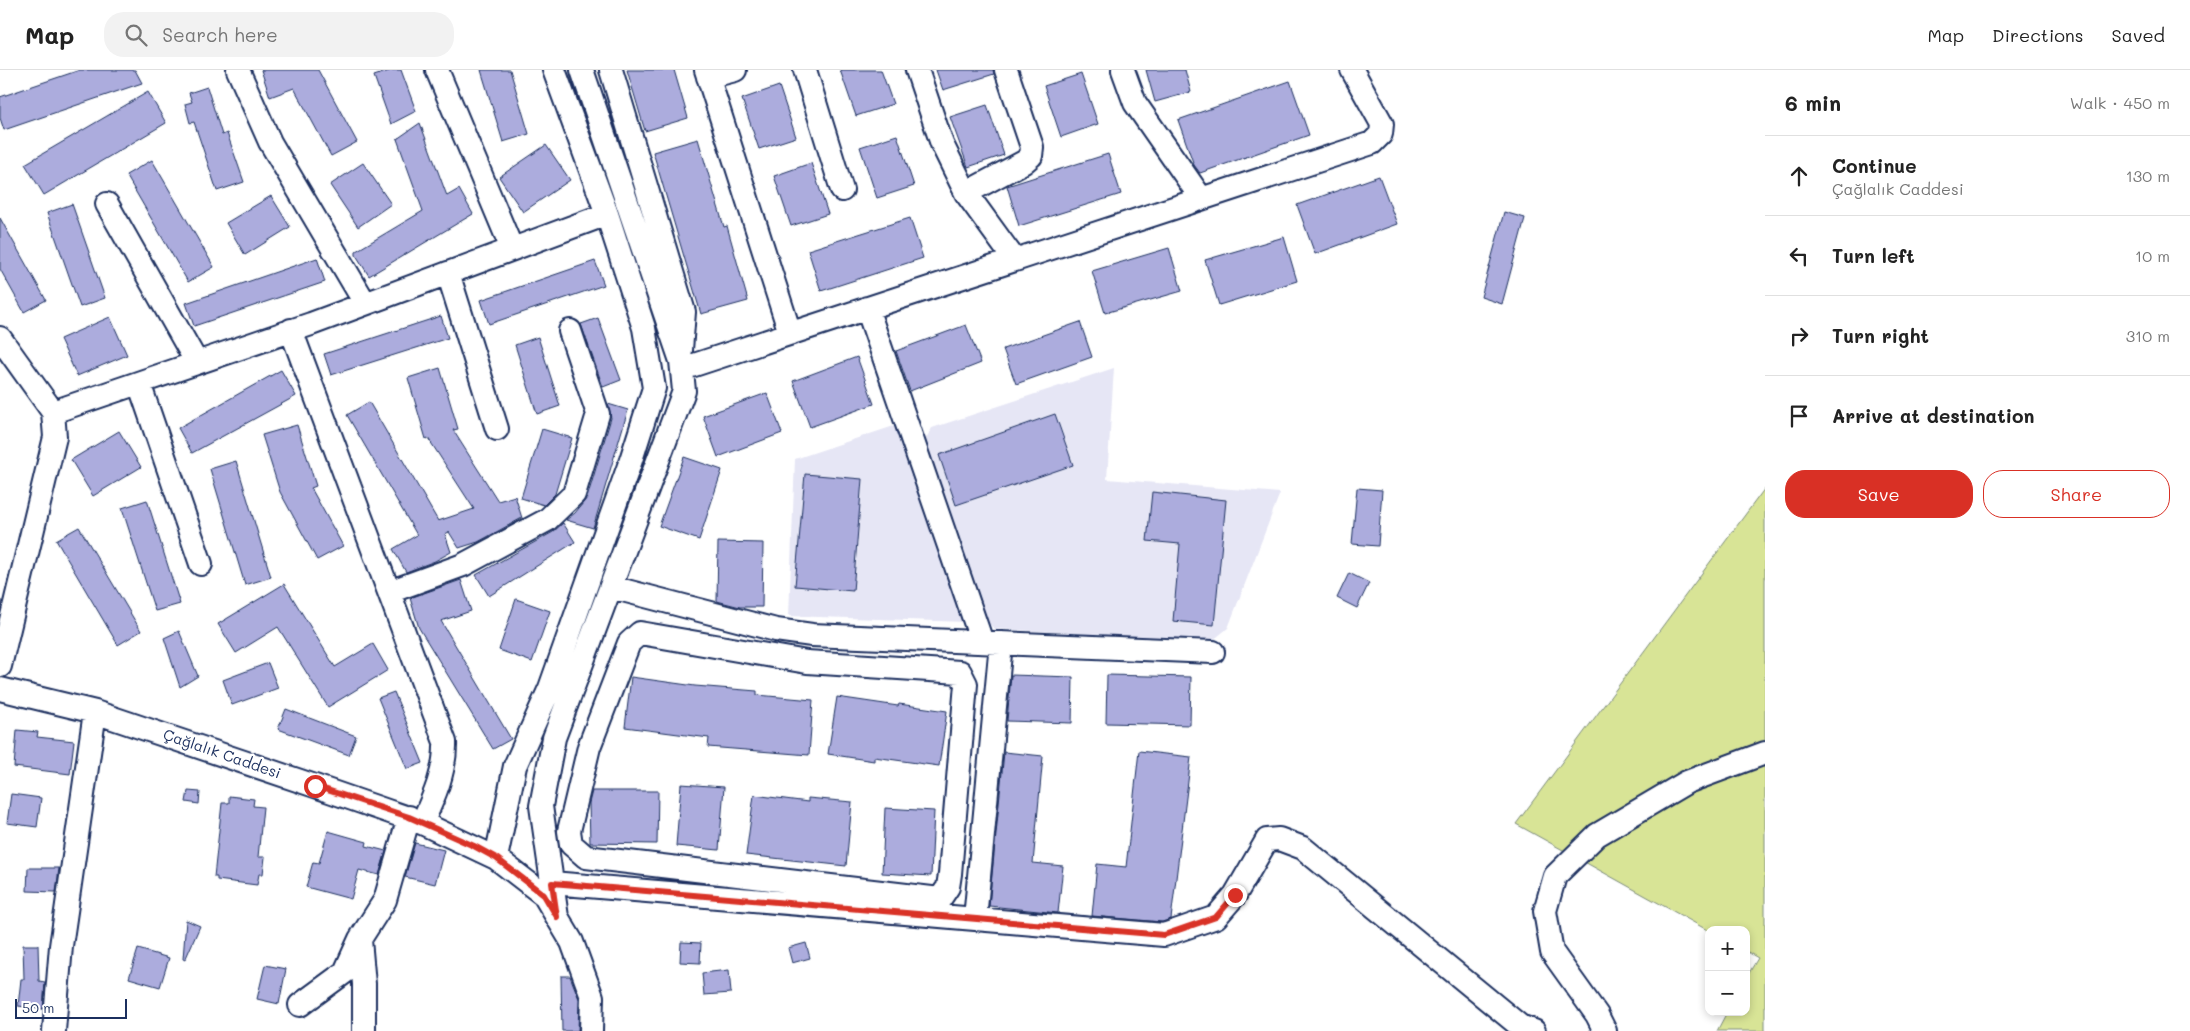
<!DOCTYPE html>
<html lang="en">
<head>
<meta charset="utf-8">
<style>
  body { margin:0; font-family:Mali,sans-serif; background:#f2f2f2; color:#222 }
  .controls { position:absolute; right:15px; bottom:15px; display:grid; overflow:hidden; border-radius:10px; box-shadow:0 2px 8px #0003 }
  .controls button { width:45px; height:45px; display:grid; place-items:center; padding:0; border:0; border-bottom:1px solid #e0e0e0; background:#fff; color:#222; font:25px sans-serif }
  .scale { position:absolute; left:15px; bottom:12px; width:112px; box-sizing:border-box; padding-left:5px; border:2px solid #1b2f5e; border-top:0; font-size:14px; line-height:18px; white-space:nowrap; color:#1b2f5e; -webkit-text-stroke:4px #fff; paint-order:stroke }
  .stop { position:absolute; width:15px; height:15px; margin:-11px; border:4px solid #d93025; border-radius:50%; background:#fff }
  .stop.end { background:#d93025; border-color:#fff; box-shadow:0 1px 5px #0008 }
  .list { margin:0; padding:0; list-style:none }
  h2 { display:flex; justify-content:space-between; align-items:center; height:65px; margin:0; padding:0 20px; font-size:21px }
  h2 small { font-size:16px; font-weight:400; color:#767676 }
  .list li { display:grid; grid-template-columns:32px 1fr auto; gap:15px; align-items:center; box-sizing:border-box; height:80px; padding:0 20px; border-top:1px solid #e0e0e0 }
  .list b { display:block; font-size:19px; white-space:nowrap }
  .list p { margin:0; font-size:16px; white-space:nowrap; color:#767676 }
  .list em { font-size:16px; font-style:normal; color:#767676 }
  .actions { display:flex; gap:10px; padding:15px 20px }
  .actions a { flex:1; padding:11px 0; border:1px solid #d93025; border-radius:20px; text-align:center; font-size:18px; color:#d93025 }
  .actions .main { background:#d93025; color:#fff }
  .icon { flex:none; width:28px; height:28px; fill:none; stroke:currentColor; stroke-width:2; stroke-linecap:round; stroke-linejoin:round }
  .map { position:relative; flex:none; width:1765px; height:961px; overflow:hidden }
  header { display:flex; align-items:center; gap:30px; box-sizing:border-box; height:70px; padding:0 25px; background:#fff; border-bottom:1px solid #e0e0e0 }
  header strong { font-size:24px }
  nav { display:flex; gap:28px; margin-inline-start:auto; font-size:18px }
  .search { width:350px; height:45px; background:#f2f2f2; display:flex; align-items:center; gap:12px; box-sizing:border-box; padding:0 18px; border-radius:20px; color:#767676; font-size:19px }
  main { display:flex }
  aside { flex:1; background:#fff }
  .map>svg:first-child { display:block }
</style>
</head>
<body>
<header>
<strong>Map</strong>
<div class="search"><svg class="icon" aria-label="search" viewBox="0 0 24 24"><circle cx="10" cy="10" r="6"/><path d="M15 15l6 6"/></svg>Search here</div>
<nav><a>Map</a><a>Directions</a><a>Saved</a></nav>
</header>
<main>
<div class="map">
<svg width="1765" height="961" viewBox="0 0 1765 961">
  <rect width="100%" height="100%" fill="#fff"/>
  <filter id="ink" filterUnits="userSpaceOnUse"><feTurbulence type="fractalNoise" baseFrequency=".02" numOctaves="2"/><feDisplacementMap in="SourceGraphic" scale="10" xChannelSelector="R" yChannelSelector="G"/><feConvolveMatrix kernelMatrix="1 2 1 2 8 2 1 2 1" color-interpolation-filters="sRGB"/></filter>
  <g filter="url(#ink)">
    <path fill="#e6e6f5" d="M1114,298L1107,409L1280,423L1228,558L1212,571L995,559L984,550L924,372L932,358Z
      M900,354L966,552L789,546L795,389Z"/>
    <path fill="#d8e496" stroke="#7a8a7a" d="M1765,418V961H1717L1727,942H1746V908L1758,888L1746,881V860L1709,861L1516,754Z"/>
    <path fill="#acacdd" stroke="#1b2f5e" d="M80,0H135L142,13L4,60L0,48V27Z
      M261,0H318L357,72L331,86L294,18L270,27Z
      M392,0H401L416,41L391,54L374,6Z
      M481,0H510L529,64L503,72Z
      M627,0H674L688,48L645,61Z
      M840,0H881L893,34L856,46Z
      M936,0H993L994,4L943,20Z
      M1146,0H1185L1191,22L1155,32Z
      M1081,4L1098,54L1061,67L1044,16Z
      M1290,11L1309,65L1200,103L1194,95L1178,50Z
      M779,16L796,67L759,79L742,29Z
      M207,17L222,65L227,63L244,112L217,121L194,52L190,53L185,34L192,32L189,23Z
      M148,22L166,53L44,125L25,94Z
      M987,35L1004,85L968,97L950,47Z
      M420,53L447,126L459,119L473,144L369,206L356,185V181L423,141L397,69Z
      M897,65L914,116L877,128L860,77Z
      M698,69L724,157L727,156L748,231L701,244L653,82Z
      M546,75L570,110L523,142L499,107Z
      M1108,84L1121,124L1019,156L1007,116Z
      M152,90L214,197L188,212L126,105Z
      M363,93L391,134L358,157L330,115Z
      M811,93L828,144L791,156L774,106Z
      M1379,106L1397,154L1315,184L1297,135Z
      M271,126L290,157L245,185L226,153Z
      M72,134L105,228L80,237L47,143Z
      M1504,142L1525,148L1502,234L1481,227Z
      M0,148L46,230L24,242L0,199Z
      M910,148L923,188L821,221L808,180Z
      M1284,167L1297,211L1219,235L1205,190Z
      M1169,178L1182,221L1105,243L1092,201Z
      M317,188L325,212L194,256L186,233Z
      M595,191L604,215L489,254L481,230Z
      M441,246L448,268L331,305L324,284Z
      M110,247L127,285L77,306L60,269Z
      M598,248L621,310L603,317L581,254Z
      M1080,252L1092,287L1016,314L1003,279Z
      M966,255L981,293L910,321L896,281Z
      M538,267L560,336L537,344L515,275Z
      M857,287L874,334L810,357L793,311Z
      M440,298L458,359L453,360L498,431L515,426L522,448L478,472L459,478L449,462L445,464L451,482L435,491L406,502L393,479L417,465L347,345L369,332L438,451L474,439L428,368L426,369L408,308Z
      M281,300L296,326L192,383L178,358Z
      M767,323L782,363L718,387L703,346Z
      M608,334L628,340L593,458L566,450L575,443L587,428L611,348Z
      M1055,344L1073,395L956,435L939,385Z
      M297,355L316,416L311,418L343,476L317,490L280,422L262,365Z
      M542,359L572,368L555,424L544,435L521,428Z
      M119,361L141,397L93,426L71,390Z
      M684,387L722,400L699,470L659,456Z
      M236,391L271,507L245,515L210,399Z
      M805,404L862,409L853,521L795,516Z
      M1357,418L1382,420L1378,476L1352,474Z
      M1152,422L1226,430L1214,555L1173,551L1180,474L1147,471Z
      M147,430L180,534L155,541L122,438Z
      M563,453L575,472L489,526L476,505L553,462Z
      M79,457L141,561L118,575L56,470Z
      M718,472L763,473L762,537H740L717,531Z
      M1349,503L1369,513L1357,538L1337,528Z
      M461,510L471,541L441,551L511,669L493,679L419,558L410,528Z
      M284,514L335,597L373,574L388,600L328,637L278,557L236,583L218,554Z
      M516,529L550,541L532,592L499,580Z
      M179,561L198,606L180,617L164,568Z
      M268,593L278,618L232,635L223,610Z
      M1011,605L1073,607L1072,653L1007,651Z
      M1107,605L1191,607L1190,655L1106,653Z
      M631,607L695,616L757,621V625L813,630L809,685L708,677L709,668L625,657Z
      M394,622L423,693L407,699L378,628Z
      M837,627L898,636L899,634L947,641L939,696L874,687V691L828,684Z
      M286,639L356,666L349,685L278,659Z
      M17,660L38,662L37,667L74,671L70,704L14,697Z
      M1139,681L1191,687L1171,849L1162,852L1092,846L1097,794L1126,797Z
      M1004,682L1043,686L1033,793L1063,796L1058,843L989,836Z
      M681,714L724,717L719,780L676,776Z
      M188,721L200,722L199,734L186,732Z
      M592,721H658L657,774L590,773L589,733Z
      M11,724L41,728L37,757L7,753Z
      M754,725L808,732V728L852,732L846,796L746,785Z
      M229,726L254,729L253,736L263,737L258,787H265L263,804H259L257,815L217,810V807H214L222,733H229Z
      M885,738L934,741L931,806L882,803Z
      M328,761L367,772L366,776L386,781L379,805L359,800L351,829L306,817L313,792L319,793Z
      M415,773L444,780L435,814L405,807Z
      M28,798H59L56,822L27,821Z
      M186,850L200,856L185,890L183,889Z
      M681,872L701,873L700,893L680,892Z
      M806,873L810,888L792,893L788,878Z
      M23,875H38L39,911L45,912L43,939L18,936L21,909H24Z
      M138,879L169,888L160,917L129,908Z
      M265,895L286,899L279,934L257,929Z
      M729,900L731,923L704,925L702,903Z
      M561,906H570L579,929L578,961H562Z"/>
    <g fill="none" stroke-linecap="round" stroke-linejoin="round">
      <defs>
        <path id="minor" d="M238,0L270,72L365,233
          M437,0L512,179
          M611,0L684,242L681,280
          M706,0L790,263
          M805,0L842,120
          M917,0L942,74L966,123L1014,189
          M1123,0L1135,33L1201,128
          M708,7L735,0
          M966,123L1024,92L1031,86L1032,77L1006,0
          M107,134L197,293
          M448,203L497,359
          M867,238L982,572
          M291,260L445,672C446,700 434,727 422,753
          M0,268L53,342L55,367L0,596
          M682,299L1372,73L1381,64L1382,54L1352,0
          M139,313L201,494
          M53,342L311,254L607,144
          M611,517L776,560L812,565L1213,582
          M389,522L463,495L547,450L574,424L598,344L570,261
          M640,563L807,592L960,602L966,614L950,804L948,817L940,829L586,787L571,774L569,761L589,677L629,573Z
          M0,619L95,642L315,716L422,753L496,788L544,825L572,872L592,927L591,961
          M496,788L515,696L550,618L631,390L654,318L644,258L607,144L554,0
          M552,813L1164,865L1216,847L1235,825L1267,770L1279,769L1303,778L1520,956L1534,961
          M557,847L541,736L554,668L684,321L681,291L582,0
          M975,849L1001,573
          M360,870L364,914V961
          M300,935L345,902L360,869L385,830L409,747
          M54,961L61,876L95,642
          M1605,961L1597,945L1552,882L1545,841L1555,806L1597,765L1687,712L1765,683"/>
      </defs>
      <use href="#minor" stroke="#1b2f5e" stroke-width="26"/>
      <use href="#minor" stroke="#fff" stroke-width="22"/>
    </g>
  </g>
  <g fill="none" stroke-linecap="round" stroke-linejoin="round" filter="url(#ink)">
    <path stroke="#d93025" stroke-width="6" d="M315,716L409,747L474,776L496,788L544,825L557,847L552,813L1164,865L1216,847L1235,825"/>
  </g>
  <g text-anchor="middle" stroke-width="4.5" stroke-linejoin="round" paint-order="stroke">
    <g font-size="15" fill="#1b2f5e" stroke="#fff">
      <text transform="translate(222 684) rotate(19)" y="5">Çağlalık Caddesi</text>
    </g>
  </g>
</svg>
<div class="controls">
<button>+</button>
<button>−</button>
</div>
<div class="scale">50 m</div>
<div class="stop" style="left:315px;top:716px"></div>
<div class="stop end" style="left:1235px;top:825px"></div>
</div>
<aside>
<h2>6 min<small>Walk · 450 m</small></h2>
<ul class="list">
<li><svg class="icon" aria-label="ahead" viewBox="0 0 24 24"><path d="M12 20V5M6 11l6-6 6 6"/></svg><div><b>Continue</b><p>Çağlalık Caddesi</p></div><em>130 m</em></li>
<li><svg class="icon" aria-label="left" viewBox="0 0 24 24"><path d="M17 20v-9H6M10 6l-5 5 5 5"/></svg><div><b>Turn left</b></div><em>10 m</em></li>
<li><svg class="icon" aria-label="right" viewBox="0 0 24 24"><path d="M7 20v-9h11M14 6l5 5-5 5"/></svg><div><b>Turn right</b></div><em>310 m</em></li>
<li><svg class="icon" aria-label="arrive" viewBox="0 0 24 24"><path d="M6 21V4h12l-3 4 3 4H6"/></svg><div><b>Arrive at destination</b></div></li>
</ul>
<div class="actions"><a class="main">Save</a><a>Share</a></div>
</aside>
</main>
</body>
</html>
